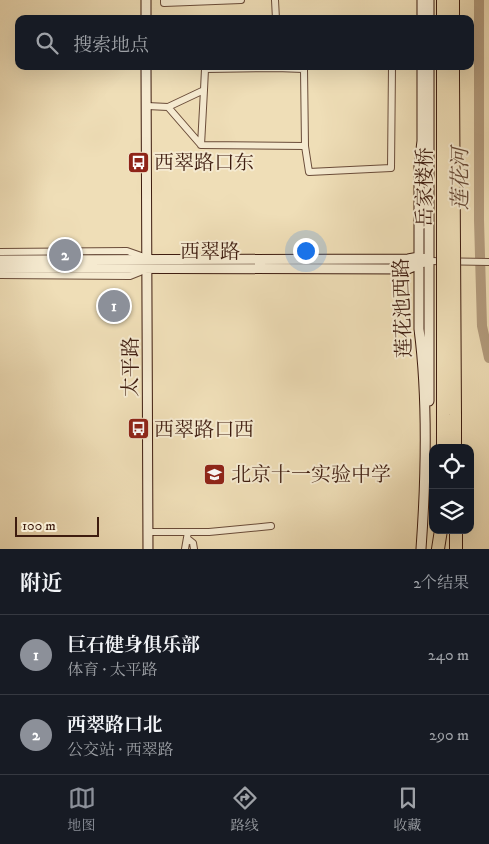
<!DOCTYPE html>
<html lang="zh">
<head>
<meta charset="utf-8">
<style>
  body { margin:0; font-family:"IM FELL DW Pica","Noto Serif SC",serif; background:#242831; color:#f1f3f6 }
  .controls { position:absolute; right:15px; bottom:15px; display:grid; overflow:hidden; border-radius:10px; box-shadow:0 5px 20px #0002 }
  .controls button { width:45px; height:45px; display:grid; place-items:center; padding:0; border:0; border-bottom:1px solid #363941; background:#171b24; color:#f1f3f6; font:25px sans-serif }
  .scale { position:absolute; left:15px; bottom:12px; width:84px; box-sizing:border-box; padding-left:5px; border:2px solid #3e1c0f; border-top:0; font-size:14px; line-height:18px; white-space:nowrap; color:#3e1c0f; -webkit-text-stroke:4px #f5ead0; paint-order:stroke }
  .you { position:absolute; left:305px; top:250px; width:18px; height:18px; margin:-12px; border:4px solid #fff; border-radius:50%; background:#1a73e8; box-shadow:0 0 0 8px #1a73e833 }
  .badge { display:grid; place-items:center; width:32px; height:32px; border-radius:50%; background:#8c9099; color:#fff; font-size:16px; font-weight:700 }
  .pin { position:absolute; translate:-50% -50%; border:2px solid #fff; box-shadow:0 1px 5px #0006 }
  .list { margin:0; padding:0; list-style:none }
  h2 { display:flex; justify-content:space-between; align-items:center; height:65px; margin:0; padding:0 20px; font-size:21px }
  h2 small { font-size:16px; font-weight:400; color:#9ea1a6 }
  .list li { display:grid; grid-template-columns:32px 1fr auto; gap:15px; align-items:center; box-sizing:border-box; height:80px; padding:0 20px; border-top:1px solid #363941 }
  .list b { display:block; font-size:19px; white-space:nowrap }
  .list p { margin:0; font-size:16px; white-space:nowrap; color:#9ea1a6 }
  .list em { font-size:16px; font-style:normal; color:#9ea1a6 }
  .icon { flex:none; width:28px; height:28px; fill:none; stroke:currentColor; stroke-width:2; stroke-linecap:round; stroke-linejoin:round }
  .map { position:relative; flex:none; width:489px; height:549px; overflow:hidden }
  .search { position:absolute; background:#171b24; box-shadow:0 5px 20px #0002; left:15px; right:15px; top:15px; height:55px; display:flex; align-items:center; gap:12px; box-sizing:border-box; padding:0 18px; border-radius:10px; color:#9ea1a6; font-size:19px }
  .sheet { height:225px; background:#171b24 }
  nav { display:flex; justify-content:space-around; align-items:center; box-sizing:border-box; height:70px; border-top:1px solid #363941; background:#171b24; font-size:14px; color:#9ea1a6 }
  nav a { display:grid; justify-items:center; gap:2px }
  nav .on { color:#8c9099 }
  .map>svg:first-child { display:block }
</style>
</head>
<body>
<div class="map">
<svg width="489" height="549" viewBox="0 0 489 549">
  <rect width="100%" height="100%" fill="#efdeb7"/>
  <filter id="stains"><feTurbulence type="fractalNoise" baseFrequency=".004" numOctaves="4"/><feColorMatrix values="0 0 0 0 .2 0 0 0 0 .09 0 0 0 0 .02 0 0 0 .5 -.17"/></filter>
  <radialGradient id="worn" r=".72"><stop offset=".6" stop-color="#630" stop-opacity="0"/><stop offset="1" stop-color="#630" stop-opacity=".3"/></radialGradient>
  <g fill="none" stroke-linecap="round" stroke-linejoin="round">
    <path stroke="#b39c7e" stroke-width="10" d="M479,0V220L482,326L489,358"/>
    <defs>
      <path id="street" d="M164,0V3L241,0
        M275,0L276,19
        M276,68L304,69V66
        M304,69L305,146
        M147,106L168,107L204,90L205,69L276,68V66
        M168,107L201,145L305,146L309,172L391,168L392,66
        M201,145L204,90
        M0,252L127,251L147,258
        M429,261L489,262
        M0,275L130,276L145,270
        M148,532H209L271,526
        M188,539L193,543L194,549
        M185,549L188,532"/>
      <path id="secondary" d="M146,0V19
        M422,0V19
        M429,0V19
        M146,66L148,549
        M0,260L408,259L419,257L424,259
        M0,268L408,269L424,262
        M429,401V66
        M421,549C426,479 428,399 419,329V166L422,141V66"/>
      <path id="highway" d="M443,0V19
        M453,19V0
        M443,66V78
        M453,78V66
        M455,414V448
        M443,415V448
        M456,530V549
        M438,549L441,530"/>
    </defs>
    <use href="#street" stroke="#6a4c39" stroke-width="8"/>
    <use href="#secondary" stroke="#3e1c0f" stroke-width="11"/>
    <use href="#highway" stroke="#3e1c0f" stroke-width="14"/>
    <use href="#street" stroke="#f5ead0" stroke-width="6"/>
    <use href="#secondary" stroke="#f5ead0" stroke-width="9"/>
    <use href="#highway" stroke="#efdeb7" stroke-width="12"/>
    <defs>
      <path id="highway-bridge" d="M443,78V415
        M453,78L455,414"/>
    </defs>
    <use href="#highway-bridge" stroke="#3e1c0f" stroke-width="14" stroke-linecap="butt"/>
    <use href="#highway-bridge" stroke="#efdeb7" stroke-width="12"/>
  </g>
  <defs>
    <symbol id="bus-square" viewBox="-11 -11 22 22"><rect x="-9" y="-9" width="18" height="18" rx="4" fill="#8f2418" stroke="#f5ead0"/><path d="M-5-6H5V4H4V6H2V4H-2V6H-4V4H-5ZM-3.5-4V0h7V-4ZM-3.5 1.2v1.5H-2V1.2ZM2 1.2v1.5H3.5V1.2Z" fill="#fff"/></symbol>
    <symbol id="school-square" viewBox="-11 -11 22 22"><rect x="-9" y="-9" width="18" height="18" rx="4" fill="#8f2418" stroke="#f5ead0"/><path d="M0-5L7-2L0 1L-7-2ZM-4 1L0 2.5L4 1V4Q0 6-4 4Z" fill="#fff"/></symbol>
  </defs>
  <g fill-rule="evenodd">
    <use href="#bus-square" x="126" y="150" width="25" height="25"/>
    <use href="#bus-square" x="126" y="416" width="25" height="25"/>
    <use href="#school-square" x="202" y="462" width="25" height="25"/>
  </g>
  <g text-anchor="middle" stroke-width="4" stroke-linejoin="round" paint-order="stroke">
    <g font-size="20" fill="#3e1c0f" stroke="#f5ead0" text-anchor="start">
      <text x="154" y="169">西翠路口东</text>
      <text x="154" y="436">西翠路口西</text>
      <text x="231" y="481">北京十一实验中学</text>
    </g>
    <g font-size="20" fill="#3e1c0f" stroke="#f5ead0">
      <text transform="translate(424 187) rotate(-90)" y="7">岳家楼桥</text>
      <text x="210" y="258">西翠路</text>
      <text transform="translate(402 308) rotate(-92)" y="7">莲花池西路</text>
      <text transform="translate(130 367) rotate(-90)" y="7">太平路</text>
    </g>
    <g font-size="21" font-style="italic" fill="#674936" stroke="#f5ead0">
      <text transform="translate(460 179) rotate(-90)" y="7">莲花河</text>
    </g>
  </g>
  <rect width="100%" height="100%" filter="url(#stains)"/>
  <rect width="100%" height="100%" fill="url(#worn)"/>
</svg>
<div class="controls">
<button><svg class="icon" aria-label="locate" viewBox="0 0 24 24"><circle cx="12" cy="12" r="6"/><path d="M12 2v4M12 18v4M2 12h4M18 12h4"/></svg></button>
<button><svg class="icon" aria-label="layers" viewBox="0 0 24 24"><path d="M12 4l9 5-9 5-9-5zM3 14l9 5 9-5"/></svg></button>
</div>
<div class="scale">100 m</div>
<div class="you"></div>
<div class="pin badge" style="left:114px;top:306px">1</div>
<div class="pin badge" style="left:65px;top:255px">2</div>
<div class="search"><svg class="icon" aria-label="search" viewBox="0 0 24 24"><circle cx="10" cy="10" r="6"/><path d="M15 15l6 6"/></svg>搜索地点</div>
</div>
<section class="sheet">
<h2>附近<small>2个结果</small></h2>
<ul class="list">
<li><span class="badge">1</span><div><b>巨石健身俱乐部</b><p>体育 · 太平路</p></div><em>240 m</em></li>
<li><span class="badge">2</span><div><b>西翠路口北</b><p>公交站 · 西翠路</p></div><em>290 m</em></li>
</ul>
</section>
<nav>
<a class="on"><svg class="icon" aria-label="map" viewBox="0 0 24 24"><path d="M3 6l6-2 6 2 6-2v14l-6 2-6-2-6 2zM9 4v14M15 6v14"/></svg>地图</a>
<a><svg class="icon" aria-label="directions" viewBox="0 0 24 24"><path d="M12 3l9 9-9 9-9-9zM9 14v-3h6M13 9l2 2-2 2"/></svg>路线</a>
<a><svg class="icon" aria-label="saved" viewBox="0 0 24 24"><path d="M7 4h10v16l-5-4-5 4z"/></svg>收藏</a>
</nav>
</body>
</html>
